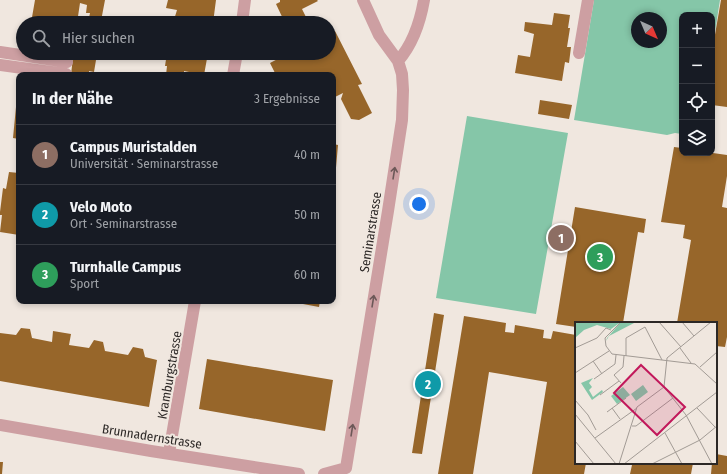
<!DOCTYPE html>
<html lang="de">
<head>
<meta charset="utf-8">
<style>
  body { margin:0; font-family:"Fira Sans Condensed",sans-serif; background:#242831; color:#f1f3f6 }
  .controls { position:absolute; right:12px; top:12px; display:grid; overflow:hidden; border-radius:8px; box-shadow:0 2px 6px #0003 }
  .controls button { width:36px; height:36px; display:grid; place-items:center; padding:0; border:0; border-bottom:1px solid #363941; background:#171b24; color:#f1f3f6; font:20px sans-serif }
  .compass { position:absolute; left:631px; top:12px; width:36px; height:36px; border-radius:50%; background:#171b24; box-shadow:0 2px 6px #0003; rotate:136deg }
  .you { position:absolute; left:419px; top:204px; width:14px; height:14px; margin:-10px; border:3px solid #fff; border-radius:50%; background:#1a73e8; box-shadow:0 0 0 6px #1a73e833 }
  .badge { display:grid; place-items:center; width:26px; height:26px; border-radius:50%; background:#8c9099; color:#fff; font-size:13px; font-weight:700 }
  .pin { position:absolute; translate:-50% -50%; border:2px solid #fff; box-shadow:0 1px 4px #0006 }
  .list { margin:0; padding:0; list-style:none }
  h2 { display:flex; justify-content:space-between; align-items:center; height:52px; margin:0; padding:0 16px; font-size:17px }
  h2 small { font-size:13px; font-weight:400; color:#9ea1a6 }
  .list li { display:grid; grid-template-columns:26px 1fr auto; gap:12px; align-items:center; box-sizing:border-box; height:60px; padding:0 16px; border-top:1px solid #363941 }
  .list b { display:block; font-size:15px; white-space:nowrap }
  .list p { margin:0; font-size:13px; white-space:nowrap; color:#9ea1a6 }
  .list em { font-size:13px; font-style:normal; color:#9ea1a6 }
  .icon { flex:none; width:22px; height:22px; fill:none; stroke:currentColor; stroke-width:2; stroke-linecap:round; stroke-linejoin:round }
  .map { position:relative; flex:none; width:727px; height:474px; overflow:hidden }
  .search { position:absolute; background:#171b24; box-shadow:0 2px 6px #0003; left:16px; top:16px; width:320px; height:44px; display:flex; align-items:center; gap:10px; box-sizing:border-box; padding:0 14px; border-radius:22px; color:#9ea1a6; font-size:15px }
  .panel { position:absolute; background:#171b24; box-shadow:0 2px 6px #0003; left:16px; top:72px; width:320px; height:232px; border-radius:8px }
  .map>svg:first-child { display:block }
</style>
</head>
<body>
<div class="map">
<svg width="727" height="474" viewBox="0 0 727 474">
  <rect width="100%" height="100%" fill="#f0e7df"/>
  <path fill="#85c6a8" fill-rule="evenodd" d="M594,0H720L712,50V15H682V134L675,133L667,135L574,120ZM637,18H661V42H637Z
    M467,116L568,133L536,314L436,298Z"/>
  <path fill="#97662a" d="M35,0H105L101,21H99V23H88L90,13H86L87,5L80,3L77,23H31Z
    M168,0H216L213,23H173L177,10L166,8Z
    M280,0H317L318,1L302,9L309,23H285L276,4L280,2Z
    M721,0H727V107L712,105V52Z
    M554,13L570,15L568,28H570L567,47H571L569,63L565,62L562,81L515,73L518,55L530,57L534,34L524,31L525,22L552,25Z
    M22,27H23V41H20Z
    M335,31L362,84L358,85L372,113L359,120L351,119L341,99L343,93L335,97L333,94V75H276L270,63L289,53H329V34Z
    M167,53H208L204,75L184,71V75H166L167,66H165Z
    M73,57L96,60L94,72L89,71V75H71Z
    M540,100L572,105L569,119L538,114Z
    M16,107L19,108V139L13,138Z
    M333,144L338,145L335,179H333Z
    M674,147L682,148V153H713L727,155V176L722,207L727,208V337L725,347L716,346V323H677L691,240L683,238L685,225L661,222Z
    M9,172L19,173V235L0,232L2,215H0V212L3,188L6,189Z
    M575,207L646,219L644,233L638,232L623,323H576V327L556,324Z
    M287,301H320L319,307Z
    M434,313L444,315L422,454L412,453Z
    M464,316L506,323L505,332L514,333L515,325L544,330L543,338L551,339L553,331L576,335V446L574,460L576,461V463H586L584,474H532L547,382L489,372L473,474H438Z
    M21,328L30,329L32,338L52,342L53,331L71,334L69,345L89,348L94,340L103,342L105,351L128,355L133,347L143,349L145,357L157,360L149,407L0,381V333L16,335Z
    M207,359L333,380L325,431L199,409Z
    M716,454L727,456V474H711L712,463H716Z
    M0,462H3L2,474H0Z
    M628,463H693L691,474H630L632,465Z"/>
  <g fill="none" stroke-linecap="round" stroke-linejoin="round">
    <path stroke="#cd9fa2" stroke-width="12" d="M242,23L245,0
      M0,52L67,62
      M579,53L588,0
      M398,61C413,44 420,23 424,0
      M0,65L66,74
      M233,75L237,53
      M0,425L151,451L299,474
      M169,453L195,301
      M346,468L388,211L402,120L403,90L402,74L398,61L379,35L363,0
      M324,474L346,468"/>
  </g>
  <defs><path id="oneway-shaft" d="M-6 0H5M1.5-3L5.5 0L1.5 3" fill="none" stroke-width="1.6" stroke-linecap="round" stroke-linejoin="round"/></defs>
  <g stroke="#6c5858">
    <use href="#oneway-shaft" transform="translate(394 173) rotate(-81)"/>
    <use href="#oneway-shaft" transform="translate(373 301) rotate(-81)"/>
    <use href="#oneway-shaft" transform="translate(352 430) rotate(-81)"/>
  </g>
  <g text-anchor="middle" stroke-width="4" stroke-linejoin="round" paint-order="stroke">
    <g font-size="13" fill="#2c2826" stroke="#f0e7df">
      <text transform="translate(370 232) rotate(-81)" y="5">Seminarstrasse</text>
      <text transform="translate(169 375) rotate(-80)" y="5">Kramburgstrasse</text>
      <text transform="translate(152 436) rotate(9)" y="5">Brunnadernstrasse</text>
    </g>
  </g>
  <g transform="translate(575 322)">
    <rect width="142" height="142" fill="#f0e7df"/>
    <path d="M46,0H61L34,14L31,19L32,16ZM68,63L73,70L61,79L56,72ZM48,65L55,73L42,82L36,74Z" fill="#85c6a8"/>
    <path d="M0,0H46L36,7L22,3L9,8L0,16Z" fill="#85c6a8"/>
    <path d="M18,56L14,61L17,65L14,68L18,75L27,68L28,70L17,78L6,61Z" fill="#85c6a8"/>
    <path fill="none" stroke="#a29b95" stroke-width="1" d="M46,0L30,16L31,24L37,32L120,42L142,62M84,0L106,25M107,0L119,14M0,26L22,16L31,6L36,8M105,26L116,41M51,34V16L70,5L87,38M18,39L27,52M125,45L142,30M0,51L34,29M19,57L40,42L41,33M46,61L39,53L48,45L49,34M89,65L111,93L137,142M25,73L44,59M0,78L13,93L21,108M37,86L45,97M122,86L140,105M32,90L51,76M0,92L41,142M57,104H61L98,76M90,111L107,142M20,116L62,86M0,119L19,142M44,142L62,85L89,65L92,36L136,0M49,142L142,70M77,142L125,118L142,104"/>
    <path fill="#c2185b" fill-opacity="0.15" stroke="#c2185b" stroke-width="2" d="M66,43L110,85L82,113L39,71Z"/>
    <rect width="142" height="142" fill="none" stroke="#2c2826" stroke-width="2"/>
  </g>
</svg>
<div class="controls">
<button>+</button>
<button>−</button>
<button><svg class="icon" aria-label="locate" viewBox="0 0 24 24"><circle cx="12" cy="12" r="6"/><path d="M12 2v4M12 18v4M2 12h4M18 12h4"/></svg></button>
<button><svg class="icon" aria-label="layers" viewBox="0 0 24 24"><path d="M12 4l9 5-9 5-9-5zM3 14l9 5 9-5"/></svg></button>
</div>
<svg class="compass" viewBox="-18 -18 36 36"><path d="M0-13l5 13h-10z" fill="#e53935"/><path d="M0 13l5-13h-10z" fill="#9ea1a6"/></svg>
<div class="you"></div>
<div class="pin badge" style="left:561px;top:238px;background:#8d6e63">1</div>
<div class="pin badge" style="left:428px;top:384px;background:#0f9aa8">2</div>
<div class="pin badge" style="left:600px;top:257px;background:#2e9e5b">3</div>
<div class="search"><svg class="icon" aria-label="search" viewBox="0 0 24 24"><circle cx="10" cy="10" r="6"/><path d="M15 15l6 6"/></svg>Hier suchen</div>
<section class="panel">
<h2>In der Nähe<small>3 Ergebnisse</small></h2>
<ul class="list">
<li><span class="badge" style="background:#8d6e63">1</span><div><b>Campus Muristalden</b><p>Universität · Seminarstrasse</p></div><em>40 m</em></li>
<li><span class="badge" style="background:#0f9aa8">2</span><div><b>Velo Moto</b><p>Ort · Seminarstrasse</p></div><em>50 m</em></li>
<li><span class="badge" style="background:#2e9e5b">3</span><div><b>Turnhalle Campus</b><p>Sport</p></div><em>60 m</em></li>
</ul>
</section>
</div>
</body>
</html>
